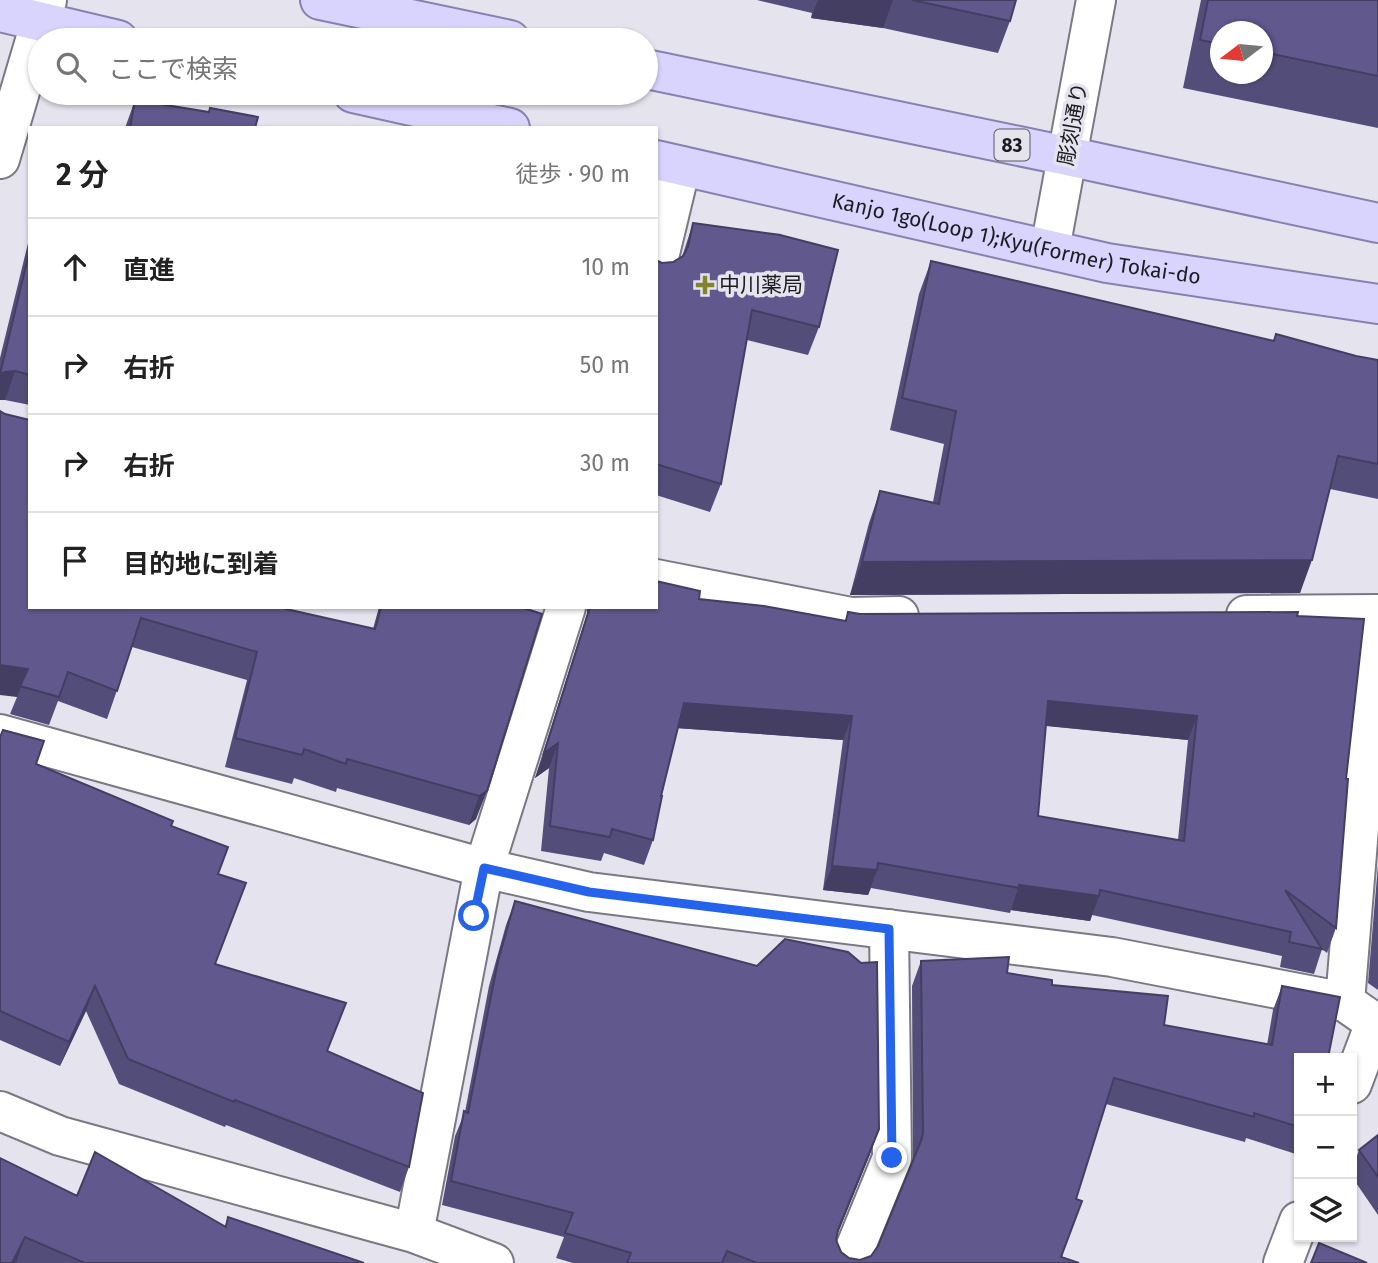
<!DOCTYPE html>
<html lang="ja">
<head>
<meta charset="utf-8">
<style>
  body { margin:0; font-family:"Fira Sans","Noto Sans JP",sans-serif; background:#f2f2f2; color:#222 }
  .controls { position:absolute; right:21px; bottom:21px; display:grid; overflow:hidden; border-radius:0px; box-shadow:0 2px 5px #0004 }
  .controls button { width:63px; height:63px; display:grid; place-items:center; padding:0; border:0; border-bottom:2px solid #e0e0e0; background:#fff; color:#222; font:35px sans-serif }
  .compass { position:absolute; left:1210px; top:21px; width:63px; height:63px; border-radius:50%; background:#fff; box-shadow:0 2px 5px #0004; rotate:254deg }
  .stop { position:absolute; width:21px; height:21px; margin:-16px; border:5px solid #2563eb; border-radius:50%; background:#fff }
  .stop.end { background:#2563eb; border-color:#fff; box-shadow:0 2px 7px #0008 }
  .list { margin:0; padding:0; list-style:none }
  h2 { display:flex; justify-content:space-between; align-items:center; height:91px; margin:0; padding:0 28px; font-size:30px }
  h2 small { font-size:23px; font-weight:400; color:#767676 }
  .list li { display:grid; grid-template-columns:46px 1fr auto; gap:21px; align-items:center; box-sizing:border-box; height:98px; padding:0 28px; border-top:2px solid #e0e0e0 }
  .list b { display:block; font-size:26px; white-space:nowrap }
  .list em { font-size:23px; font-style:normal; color:#767676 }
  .icon { flex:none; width:38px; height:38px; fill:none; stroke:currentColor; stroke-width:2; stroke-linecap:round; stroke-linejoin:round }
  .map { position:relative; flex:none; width:1378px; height:1263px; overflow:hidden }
  .search { position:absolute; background:#fff; box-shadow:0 2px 5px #0004; left:28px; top:28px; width:630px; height:77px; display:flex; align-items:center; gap:18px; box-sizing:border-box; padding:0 24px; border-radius:38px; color:#767676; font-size:26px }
  .panel { position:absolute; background:#fff; box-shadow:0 2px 5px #0004; left:28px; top:126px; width:630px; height:483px; border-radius:0px }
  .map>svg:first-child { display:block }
</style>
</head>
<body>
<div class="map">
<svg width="1378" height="1263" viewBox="0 0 1378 1263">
  <rect width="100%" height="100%" fill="#e4e3ee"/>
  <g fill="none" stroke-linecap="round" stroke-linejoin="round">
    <defs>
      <path id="street" d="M0,159L47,0
        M656,270L681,166
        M656,579L851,617L899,616
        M1246,615L1378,614
        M0,734L484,868L589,892L1112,957L1345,1002L1378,1025
        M1345,1002L1367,729L1378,631
        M1352,1084L1375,1023
        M0,1111L60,1136L414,1233L494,1263
        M414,1233L484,868L566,607
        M849,1263L892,1158L889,929
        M1283,1263L1299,1221"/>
      <path id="secondary" d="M1050,249L1096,0"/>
      <g id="primary">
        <path d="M320,0L510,40"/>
        <path d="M0,12L118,40"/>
        <path d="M646,69L1067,156L1378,223"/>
        <path d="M353,93L510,128"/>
        <path id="s1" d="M656,160L1107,263L1378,304"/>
      </g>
    </defs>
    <use href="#street" stroke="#7a7983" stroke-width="42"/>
    <use href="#secondary" stroke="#7a7983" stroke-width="42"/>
    <use href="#primary" stroke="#8781b0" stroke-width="42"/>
    <use href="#street" stroke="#fff" stroke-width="38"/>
    <use href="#secondary" stroke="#fff" stroke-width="38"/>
    <use href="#primary" stroke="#d9d4fe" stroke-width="38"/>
  </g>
  <path fill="#534d7a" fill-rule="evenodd" d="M757,0H1016L1010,21L998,53L883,28L811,18L812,13Z
    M1201,0H1378V128L1183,88ZM1221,32H1263V74H1221Z
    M135,100L255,128H125Z
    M693,223L819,327L808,355L747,340L721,484L710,512L656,495V260L662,263L673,262L682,257Z
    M30,235V405L5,400H0V358Z
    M931,261L1273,341L1276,334L1356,356L1378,360V499L1330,489L1300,593L850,595L869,523L880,491L933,502L944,444L890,430L919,294Z
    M5,414L286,609L373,629L379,607H521L476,819L469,825L337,788L336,792L294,778L292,784L225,767L247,680L132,647L107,719L58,701L49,725L10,714L17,697Z
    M699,599L845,621L848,612L860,614L1297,616L1346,779L1336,928L1327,953L1322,949L1314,974L1280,967L1282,956L1092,915L1090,921L1011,910L1010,913L871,888L868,895L823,890L843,740L678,728L661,796L653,840L644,865L604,853L601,861L541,851L549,768L535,778L587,614V607H656ZM1046,726L1188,740L1178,840L1038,816Z
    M0,737L36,764L171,826L218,874L216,964L346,1003L327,1051L409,1167L400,1192L226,1125L225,1127L119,1084L86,1011L60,1066L0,1040Z
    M1378,865V990L1368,983Z
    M515,901L870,1154L837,1234L836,1240L841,1252L849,1258L860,1260L871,1256L878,1246L913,1161L912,986L921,961L1007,973L1052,985L1164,1025L1267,1045L1273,1010L1282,986L1299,1058V1155L1246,1138L1245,1142L1106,1104L1076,1199L1062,1257L1079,1263H573L556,1258L564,1237L442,1205L455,1136L465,1112L489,986L506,925Z
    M1378,1135V1215L1352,1177V1170L1359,1150Z
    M0,1158L77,1196L225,1226L228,1217L364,1263H0Z"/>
  <path fill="#443e63" d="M818,0H893L883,28L811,18Z
    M15,371L5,400H0V374L5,372Z
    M1312,560L1300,593L850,595L862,562Z
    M0,665L28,669L17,697L0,695Z
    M1048,701L1197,716L1188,740L1039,725Z
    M684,703L852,716L843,740L675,728Z
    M558,743L549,768L535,778L544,753Z
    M487,791L476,819L469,825L479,796Z
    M832,866L877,870L868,895L823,890Z
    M1019,885L1099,896L1090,921L1011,910Z
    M95,986L86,1011L60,1066L69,1042Z
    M879,1129L870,1154L829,1255L838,1230Z
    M25,1237L16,1263H12Z"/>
  <path fill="#61598e" stroke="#443e63" stroke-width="2" fill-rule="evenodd" d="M912,0H1016L1010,21Z
    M1208,0H1378V76L1263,52V32H1221V44L1200,40Z
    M135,100L209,112L210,108L258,117L255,128H130Z
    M693,223L781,235H780L838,250L819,327L752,310L721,484L656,464V260L662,263L673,262L683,256L688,247Z
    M30,249V375L15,371L5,372L0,374Z
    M931,261L1274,341L1276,334L1356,356L1378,360V464L1338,456L1312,560L862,562L880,491L939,504L956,411L902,398Z
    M0,411L5,414L30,420V607H287L286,609L375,629L381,607H521L542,614L487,791L479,796L347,759L346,764L304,749L302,755L235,738L257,652L141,618L117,691L68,672L59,697L20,686L28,669L0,665Z
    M656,581L700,591L699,599L764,606L846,621L848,612L860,614L1298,612L1297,616L1364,619L1346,779H1348L1336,928L1285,890L1322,949L1289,942L1291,932L1100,890L1099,896L1019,885V888L878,863L877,870L832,866L852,716L684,703L661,796H662L653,840L612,829L610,837L550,826L558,743L544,753L590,607H656ZM1048,701L1197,716L1184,841L1038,816Z
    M3,730L44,741L36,764L173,821L171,826L228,847L218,874L246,883L215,964L346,1003L327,1051L423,1093L409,1167L235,1100L234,1102L128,1059L95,986L69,1042L0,1011V737Z
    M515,901L757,966L785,939L848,952L861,963L877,962L879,1129L838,1230L836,1240L841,1252L849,1258L860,1260L871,1256L878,1246L921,1141L923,1133L921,961L1009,957L1007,973L1052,980V985L1168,996L1164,1025L1272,1045L1282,986L1340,997L1328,1058H1299V1127L1254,1113V1117L1114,1078L1076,1199L1082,1201L1061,1257L1079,1263H757L727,1251L722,1263H627L631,1253L565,1233L573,1213L451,1181L464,1111L468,1113L498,961Z
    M1378,1135V1177L1359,1150Z
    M95,1152L226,1227L228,1217L364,1263H85L25,1237L12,1263H0V1158L77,1196Z
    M1319,1243L1367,1263H1311Z"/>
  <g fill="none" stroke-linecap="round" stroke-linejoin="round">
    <path stroke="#2563eb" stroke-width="9" d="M474,916L484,868L589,892L889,929L892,1158"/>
  </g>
  <path fill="#82832d" stroke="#e4e3ee" stroke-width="2.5" d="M701.5 274.5h7v7h7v7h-7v7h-7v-7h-7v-7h7z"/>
  <g text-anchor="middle" stroke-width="7" stroke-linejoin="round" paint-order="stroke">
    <rect fill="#e4e3ee" stroke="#58585e" stroke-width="2" x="994.5" y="129.5" width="35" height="31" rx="5"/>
    <g font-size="19" font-weight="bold" fill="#1c1c20">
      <text x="1012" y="152">83</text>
    </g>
    <g font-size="21" fill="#1c1c20" stroke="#e4e3ee">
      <text transform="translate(1073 124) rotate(-80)" y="7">彫刻通り</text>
      <text dy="7" stroke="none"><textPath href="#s1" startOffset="369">Kanjo 1go(Loop 1);Kyu(Former) Tokai-do</textPath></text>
    </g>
    <g font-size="21" fill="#1c1c20" stroke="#e4e3ee" text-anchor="start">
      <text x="719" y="292">中川薬局</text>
    </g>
  </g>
</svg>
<div class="controls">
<button>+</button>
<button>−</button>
<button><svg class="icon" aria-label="layers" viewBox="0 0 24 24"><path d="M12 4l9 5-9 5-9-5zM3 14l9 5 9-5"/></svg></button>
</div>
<svg class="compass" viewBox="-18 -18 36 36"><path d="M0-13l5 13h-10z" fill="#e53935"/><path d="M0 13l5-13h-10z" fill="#767676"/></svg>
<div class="stop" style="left:474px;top:916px"></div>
<div class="stop end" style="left:892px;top:1158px"></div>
<div class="search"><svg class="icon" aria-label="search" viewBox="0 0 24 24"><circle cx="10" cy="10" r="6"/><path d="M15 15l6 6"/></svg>ここで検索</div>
<section class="panel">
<h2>2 分<small>徒歩 · 90 m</small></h2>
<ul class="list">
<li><svg class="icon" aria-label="ahead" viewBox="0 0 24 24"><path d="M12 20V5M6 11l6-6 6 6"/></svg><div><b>直進</b></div><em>10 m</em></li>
<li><svg class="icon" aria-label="right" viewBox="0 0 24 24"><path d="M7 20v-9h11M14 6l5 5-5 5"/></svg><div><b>右折</b></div><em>50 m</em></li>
<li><svg class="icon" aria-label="right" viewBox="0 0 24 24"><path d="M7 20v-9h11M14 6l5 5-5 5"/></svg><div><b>右折</b></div><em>30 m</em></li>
<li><svg class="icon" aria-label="arrive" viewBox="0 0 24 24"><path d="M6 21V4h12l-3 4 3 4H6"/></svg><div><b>目的地に到着</b></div></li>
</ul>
</section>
</div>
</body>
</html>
